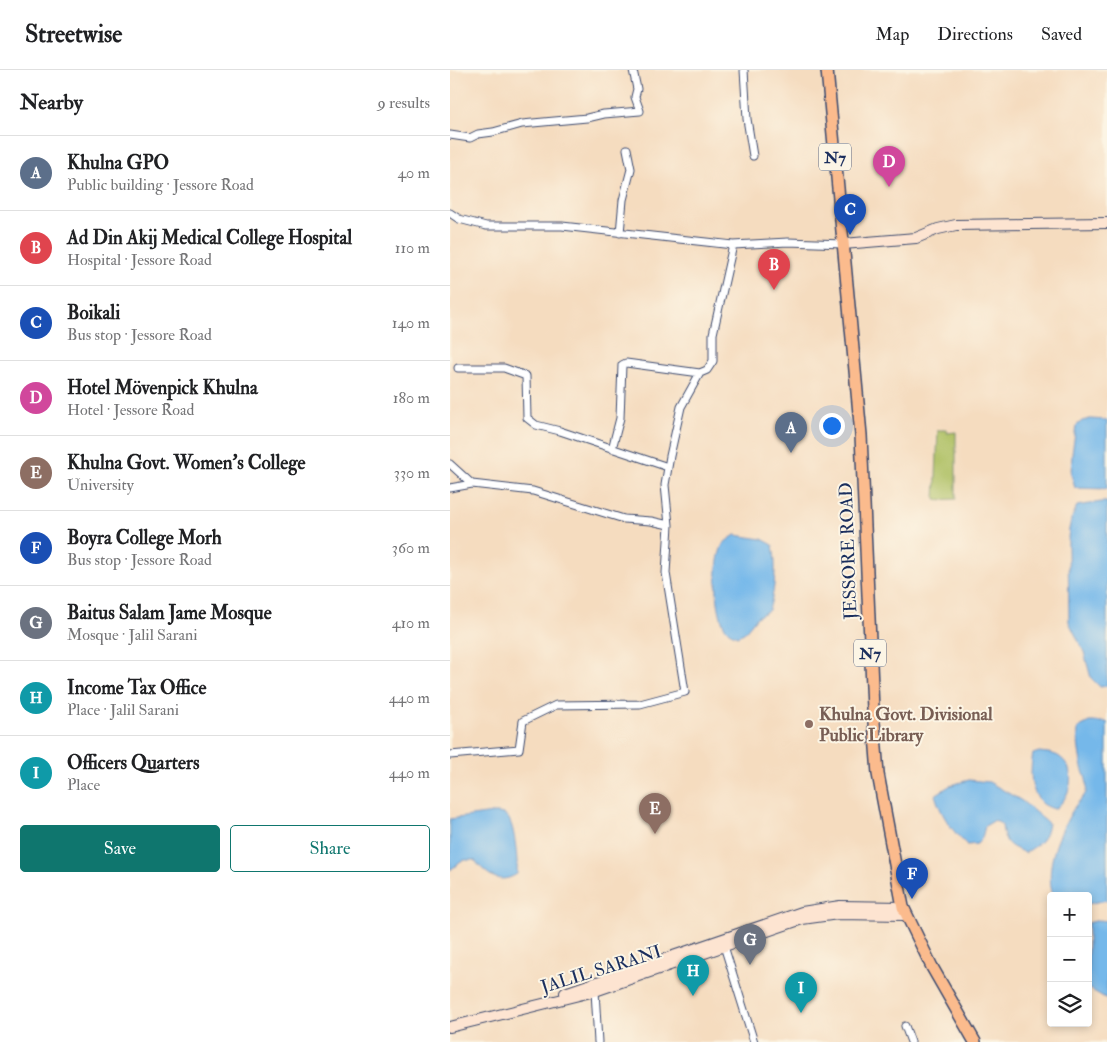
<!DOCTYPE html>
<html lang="en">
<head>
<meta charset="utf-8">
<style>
  body { margin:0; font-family:"IM FELL Double Pica",serif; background:#f2f2f2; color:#202124 }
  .controls { position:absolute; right:15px; bottom:15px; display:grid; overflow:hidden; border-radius:5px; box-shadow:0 2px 8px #0003 }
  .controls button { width:45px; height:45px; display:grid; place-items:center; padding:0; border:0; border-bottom:1px solid #e0e0e0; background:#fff; color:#202124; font:25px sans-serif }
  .you { position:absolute; left:381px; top:355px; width:18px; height:18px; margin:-12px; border:4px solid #fff; border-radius:50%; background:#1a73e8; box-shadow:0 0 0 8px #1a73e833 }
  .badge { display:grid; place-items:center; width:32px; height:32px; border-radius:50%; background:#0f766e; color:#fff; font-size:16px; font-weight:700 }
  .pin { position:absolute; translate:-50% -41px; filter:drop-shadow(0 1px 2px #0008) }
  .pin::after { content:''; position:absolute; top:26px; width:18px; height:15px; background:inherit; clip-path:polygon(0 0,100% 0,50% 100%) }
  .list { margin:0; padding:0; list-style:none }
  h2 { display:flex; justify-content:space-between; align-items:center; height:65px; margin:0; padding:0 20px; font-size:21px }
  h2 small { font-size:16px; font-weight:400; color:#757577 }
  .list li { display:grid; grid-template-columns:32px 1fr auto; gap:15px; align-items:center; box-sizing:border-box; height:75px; padding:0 20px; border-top:1px solid #e0e0e0 }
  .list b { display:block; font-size:19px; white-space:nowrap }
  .list p { margin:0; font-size:16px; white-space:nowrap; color:#757577 }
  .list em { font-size:16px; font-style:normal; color:#757577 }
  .actions { display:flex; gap:10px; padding:15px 20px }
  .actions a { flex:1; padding:11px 0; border:1px solid #0f766e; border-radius:5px; text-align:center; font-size:18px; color:#0f766e }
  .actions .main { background:#0f766e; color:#fff }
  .icon { flex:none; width:28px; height:28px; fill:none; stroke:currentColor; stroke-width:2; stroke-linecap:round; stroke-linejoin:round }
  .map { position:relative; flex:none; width:657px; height:972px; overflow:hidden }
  header { display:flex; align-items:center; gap:30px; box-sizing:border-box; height:70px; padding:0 25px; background:#fff; border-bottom:1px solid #e0e0e0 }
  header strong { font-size:24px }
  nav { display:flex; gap:28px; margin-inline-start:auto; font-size:18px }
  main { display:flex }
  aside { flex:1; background:#fff }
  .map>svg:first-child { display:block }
</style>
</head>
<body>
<header>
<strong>Streetwise</strong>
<nav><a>Map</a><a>Directions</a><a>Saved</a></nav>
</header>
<main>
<aside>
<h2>Nearby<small>9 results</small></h2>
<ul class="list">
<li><span class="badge" style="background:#5c6f8a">A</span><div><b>Khulna GPO</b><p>Public building · Jessore Road</p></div><em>40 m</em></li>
<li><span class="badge" style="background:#e0444e">B</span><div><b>Ad Din Akij Medical College Hospital</b><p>Hospital · Jessore Road</p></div><em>110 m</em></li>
<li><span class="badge" style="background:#1a4fb4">C</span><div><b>Boikali</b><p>Bus stop · Jessore Road</p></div><em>140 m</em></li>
<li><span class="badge" style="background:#d1479c">D</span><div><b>Hotel Mövenpick Khulna</b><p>Hotel · Jessore Road</p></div><em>180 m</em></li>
<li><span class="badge" style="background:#8d6e63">E</span><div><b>Khulna Govt. Women's College</b><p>University</p></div><em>330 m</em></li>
<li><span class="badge" style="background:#1a4fb4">F</span><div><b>Boyra College Morh</b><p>Bus stop · Jessore Road</p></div><em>360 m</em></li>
<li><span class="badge" style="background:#6b7280">G</span><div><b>Baitus Salam Jame Mosque</b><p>Mosque · Jalil Sarani</p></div><em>410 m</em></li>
<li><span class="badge" style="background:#0f9aa8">H</span><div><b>Income Tax Office</b><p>Place · Jalil Sarani</p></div><em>440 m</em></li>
<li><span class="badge" style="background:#0f9aa8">I</span><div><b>Officers Quarters</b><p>Place</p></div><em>440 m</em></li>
</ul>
<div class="actions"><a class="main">Save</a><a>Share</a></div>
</aside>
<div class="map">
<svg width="657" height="972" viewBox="0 0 657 972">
  <rect width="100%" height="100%" fill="#fcf5e5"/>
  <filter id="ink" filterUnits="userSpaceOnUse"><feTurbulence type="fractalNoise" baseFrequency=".02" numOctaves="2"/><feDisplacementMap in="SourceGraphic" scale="10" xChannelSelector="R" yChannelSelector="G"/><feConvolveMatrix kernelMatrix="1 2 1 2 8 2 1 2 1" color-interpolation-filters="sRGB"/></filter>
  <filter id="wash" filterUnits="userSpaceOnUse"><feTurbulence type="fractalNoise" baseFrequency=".0096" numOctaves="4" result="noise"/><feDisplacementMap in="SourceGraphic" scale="20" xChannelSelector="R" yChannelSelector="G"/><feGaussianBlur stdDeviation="1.12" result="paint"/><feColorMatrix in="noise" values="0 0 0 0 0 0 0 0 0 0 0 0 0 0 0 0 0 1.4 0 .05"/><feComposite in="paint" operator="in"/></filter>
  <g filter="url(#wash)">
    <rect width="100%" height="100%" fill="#f5dcbf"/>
    <path fill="#aec064" stroke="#647861" d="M488,360H498L497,363L506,362V429L485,430Z"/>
    <path fill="#75b8ea" stroke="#4874a4" d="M640,349L657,350V419L625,418L621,404L622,384L626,356L632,351Z
      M651,432H657V616L650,617L641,608L634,582L619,552L618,472C618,459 621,448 627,436Z
      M285,465L312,469L323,475C327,496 325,519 319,540L307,547L294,563L287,566C284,564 279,563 277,560C265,546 263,490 273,475C275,471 281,468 285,465Z
      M639,652H657V830L638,834V826H603C594,796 609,763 624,738C627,732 634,728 636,722C639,709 633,705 631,693C629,681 627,669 628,658Z
      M589,682C597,683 605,683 611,688C628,701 620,730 604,739C601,738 596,736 593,734C579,722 580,700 583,684Z
      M519,710L539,712L572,731L598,753C596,770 589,774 575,783C558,775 554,774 552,755L545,750L535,756L532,768L527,774L517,775C502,761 491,745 485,725L501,715Z
      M43,743C47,743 52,743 55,745C65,749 68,793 67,804C48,816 37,804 24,790H14L0,800V749Z
      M649,850L657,851V929L638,918V853Z"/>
  </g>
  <g filter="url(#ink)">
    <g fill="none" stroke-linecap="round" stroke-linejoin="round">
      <defs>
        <path id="minor" d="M294,0L297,49L303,86
          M0,65L20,68L28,64L43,62L72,54L137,48L154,44L190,41L185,27L187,19L183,0
          M0,143L9,149L36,156H112L283,175L338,172L393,174
          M170,163L173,130L181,99L177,79
          M8,298H54L76,306L77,348L86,355L110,361L218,397
          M162,379L170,348L172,295L176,293L250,303
          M0,394L22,414L83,421L174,449L201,451L219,455
          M0,418L22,414
          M0,685L69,679L73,651L106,635L190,634L235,622L216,503L219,455L215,415L220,386L231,337L250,303L257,300L263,291V264L283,175
          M274,876L304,972
          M145,921L148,972
          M455,956L461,972"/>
        <path id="secondary" d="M393,174L466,168L488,159L506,155L657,153
          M115,923L352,842L390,836L453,837
          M0,957L145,921L352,849L388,844L456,845"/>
        <path id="trunk" d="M377,0L411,365L423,639L428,704L453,837L482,897L525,972"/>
      </defs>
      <use href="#minor" stroke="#3c496d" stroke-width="9"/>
      <use href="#secondary" stroke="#3c496d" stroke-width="12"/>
      <use href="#trunk" stroke="#3c496d" stroke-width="14"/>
      <use href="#minor" stroke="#fff" stroke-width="7"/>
      <use href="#secondary" stroke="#fde4d1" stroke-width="10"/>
      <use href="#trunk" stroke="#fbbb8d" stroke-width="11"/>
    </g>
  </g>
  <circle fill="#8d6e63" stroke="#fcf5e5" stroke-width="2" cx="359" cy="654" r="5"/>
  <g text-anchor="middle" stroke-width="4" stroke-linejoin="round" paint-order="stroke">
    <g fill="#fcf5e5" stroke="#5e6a86" stroke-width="1">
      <rect x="369" y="73.5" width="32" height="27" rx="4"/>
      <rect x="404" y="569.5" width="32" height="27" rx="4"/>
    </g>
    <g font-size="16" font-weight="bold" fill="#1b2f5e">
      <text x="385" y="93">N7</text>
      <text x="420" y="589">N7</text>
    </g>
    <g font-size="18" fill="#1b2f5e" stroke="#fcf5e5">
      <text transform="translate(398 481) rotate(-92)" y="6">JESSORE ROAD</text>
      <text transform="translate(151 899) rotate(-17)" y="6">JALIL SARANI</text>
    </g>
    <g font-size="18" font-weight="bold" fill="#785e54" stroke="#fcf5e5" text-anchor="start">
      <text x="369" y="650">Khulna Govt. Divisional<tspan x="369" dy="21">Public Library</tspan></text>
    </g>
  </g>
</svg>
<div class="controls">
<button>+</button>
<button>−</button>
<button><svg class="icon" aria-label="layers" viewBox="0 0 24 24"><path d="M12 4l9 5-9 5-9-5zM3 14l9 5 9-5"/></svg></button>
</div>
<div class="you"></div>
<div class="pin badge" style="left:341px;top:383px;background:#5c6f8a">A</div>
<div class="pin badge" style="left:324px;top:220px;background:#e0444e">B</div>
<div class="pin badge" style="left:400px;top:165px;background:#1a4fb4">C</div>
<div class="pin badge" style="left:439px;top:117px;background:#d1479c">D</div>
<div class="pin badge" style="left:205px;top:764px;background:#8d6e63">E</div>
<div class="pin badge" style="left:462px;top:829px;background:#1a4fb4">F</div>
<div class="pin badge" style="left:300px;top:895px;background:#6b7280">G</div>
<div class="pin badge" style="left:243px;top:926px;background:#0f9aa8">H</div>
<div class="pin badge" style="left:351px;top:943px;background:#0f9aa8">I</div>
</div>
</main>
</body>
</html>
